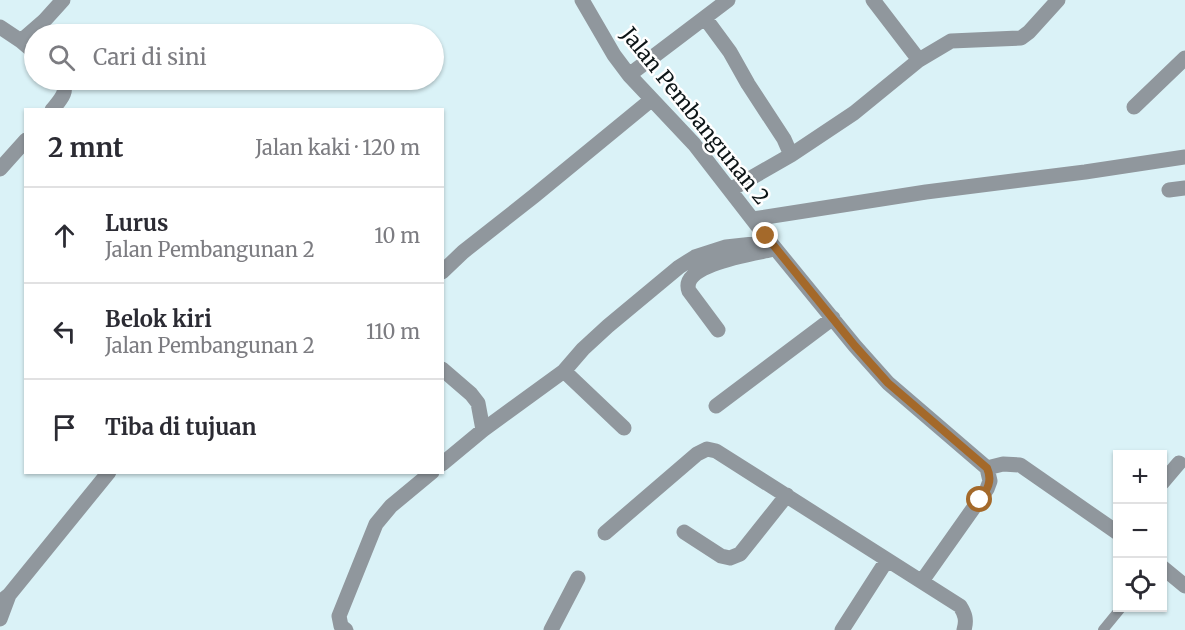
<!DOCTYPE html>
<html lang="id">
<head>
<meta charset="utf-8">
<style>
  body { margin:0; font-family:Merriweather,serif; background:#f7f7f7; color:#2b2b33 }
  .controls { position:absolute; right:18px; bottom:18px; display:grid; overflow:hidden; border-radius:0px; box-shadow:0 2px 4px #0004 }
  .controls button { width:54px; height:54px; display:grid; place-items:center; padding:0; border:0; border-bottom:2px solid #e1e1e2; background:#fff; color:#2b2b33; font:30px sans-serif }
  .stop { position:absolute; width:18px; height:18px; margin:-14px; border:4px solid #a4692a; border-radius:50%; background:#fff }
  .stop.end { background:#a4692a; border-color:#fff; box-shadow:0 2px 6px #0008 }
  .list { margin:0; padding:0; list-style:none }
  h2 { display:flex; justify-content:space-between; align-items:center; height:78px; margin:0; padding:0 24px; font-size:26px }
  h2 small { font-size:20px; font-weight:400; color:#7c7c81 }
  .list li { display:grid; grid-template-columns:39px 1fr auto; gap:18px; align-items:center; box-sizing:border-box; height:96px; padding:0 24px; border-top:2px solid #e1e1e2 }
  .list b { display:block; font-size:22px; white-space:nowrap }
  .list p { margin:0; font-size:20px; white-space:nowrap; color:#7c7c81 }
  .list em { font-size:20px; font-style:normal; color:#7c7c81 }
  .icon { flex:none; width:33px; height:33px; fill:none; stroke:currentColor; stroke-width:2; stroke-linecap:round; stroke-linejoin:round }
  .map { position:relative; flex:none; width:1185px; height:630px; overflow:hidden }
  .search { position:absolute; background:#fff; box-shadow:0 2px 4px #0004; left:24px; top:24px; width:420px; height:66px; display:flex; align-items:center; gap:15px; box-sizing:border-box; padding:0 21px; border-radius:33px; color:#7c7c81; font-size:22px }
  .panel { position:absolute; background:#fff; box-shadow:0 2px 4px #0004; left:24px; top:108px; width:420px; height:366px; border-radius:0px }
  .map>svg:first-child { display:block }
</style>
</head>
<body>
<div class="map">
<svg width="1185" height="630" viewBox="0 0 1185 630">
  <rect width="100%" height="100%" fill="#daf2f7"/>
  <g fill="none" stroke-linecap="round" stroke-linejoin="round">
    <path stroke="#90979d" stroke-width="10" d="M1103,630L1121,608"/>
    <path stroke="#90979d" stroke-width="15" d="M582,0L614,55L629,75L694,144L770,242L855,346L888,383L987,468L990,481L987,489L922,581
      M873,0L919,60
      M705,18L730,52L748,84L784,139L791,155
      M0,27L21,41L44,21L63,0
      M21,41L34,52
      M629,75L728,0
      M1134,107L1185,58
      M52,110C60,100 69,92 62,80
      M0,169L26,140
      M730,190L791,155L854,113L919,60L951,41L1021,38L1029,32L1058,0
      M1169,190L1185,188
      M753,219L926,192L1085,172L1185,157
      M442,272L463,252L534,196L651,100
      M718,330L689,291C679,265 752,254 770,250
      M442,369L471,394L478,403L483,430
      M564,371L624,428
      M716,406L833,318
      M442,464L483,430L564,371L583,349L608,326L679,267L695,257L726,247L770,242
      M987,468L1003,464L1020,465L1118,533
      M1162,483L1179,463
      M684,532L721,556L730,558L740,554L787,495
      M605,533L697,454L707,449L716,451L960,606C965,614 967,620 964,630
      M1162,567L1185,586
      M0,602L9,595L109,472
      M0,619L9,595
      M346,630L341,626L339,616L376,524L391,506L432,472
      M551,630L578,578
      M842,630L887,560"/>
  </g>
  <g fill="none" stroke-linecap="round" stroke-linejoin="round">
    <path stroke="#a4692a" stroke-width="8" d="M766,236L855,346L888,383L987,468C993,481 987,490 980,500"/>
  </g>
  <g text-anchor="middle" stroke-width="5" stroke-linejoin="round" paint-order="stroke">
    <g font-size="21" fill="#0d1517" stroke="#fff">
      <text transform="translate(695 116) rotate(51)" y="7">Jalan Pembangunan 2</text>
    </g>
  </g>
</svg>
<div class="controls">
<button>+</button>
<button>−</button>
<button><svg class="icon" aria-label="locate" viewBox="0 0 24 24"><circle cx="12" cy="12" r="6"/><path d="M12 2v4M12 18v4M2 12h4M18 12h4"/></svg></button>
</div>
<div class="stop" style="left:980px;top:500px"></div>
<div class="stop end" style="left:766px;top:236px"></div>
<div class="search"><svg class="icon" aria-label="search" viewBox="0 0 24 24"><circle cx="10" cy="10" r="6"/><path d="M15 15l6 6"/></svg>Cari di sini</div>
<section class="panel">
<h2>2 mnt<small>Jalan kaki · 120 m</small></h2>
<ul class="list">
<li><svg class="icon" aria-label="ahead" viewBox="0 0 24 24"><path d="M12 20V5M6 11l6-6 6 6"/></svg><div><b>Lurus</b><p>Jalan Pembangunan 2</p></div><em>10 m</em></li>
<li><svg class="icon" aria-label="left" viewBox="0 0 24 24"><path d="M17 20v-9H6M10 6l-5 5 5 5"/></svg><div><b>Belok kiri</b><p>Jalan Pembangunan 2</p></div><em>110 m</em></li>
<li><svg class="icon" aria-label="arrive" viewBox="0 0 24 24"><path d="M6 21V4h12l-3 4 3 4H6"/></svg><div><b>Tiba di tujuan</b></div></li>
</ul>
</section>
</div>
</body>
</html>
